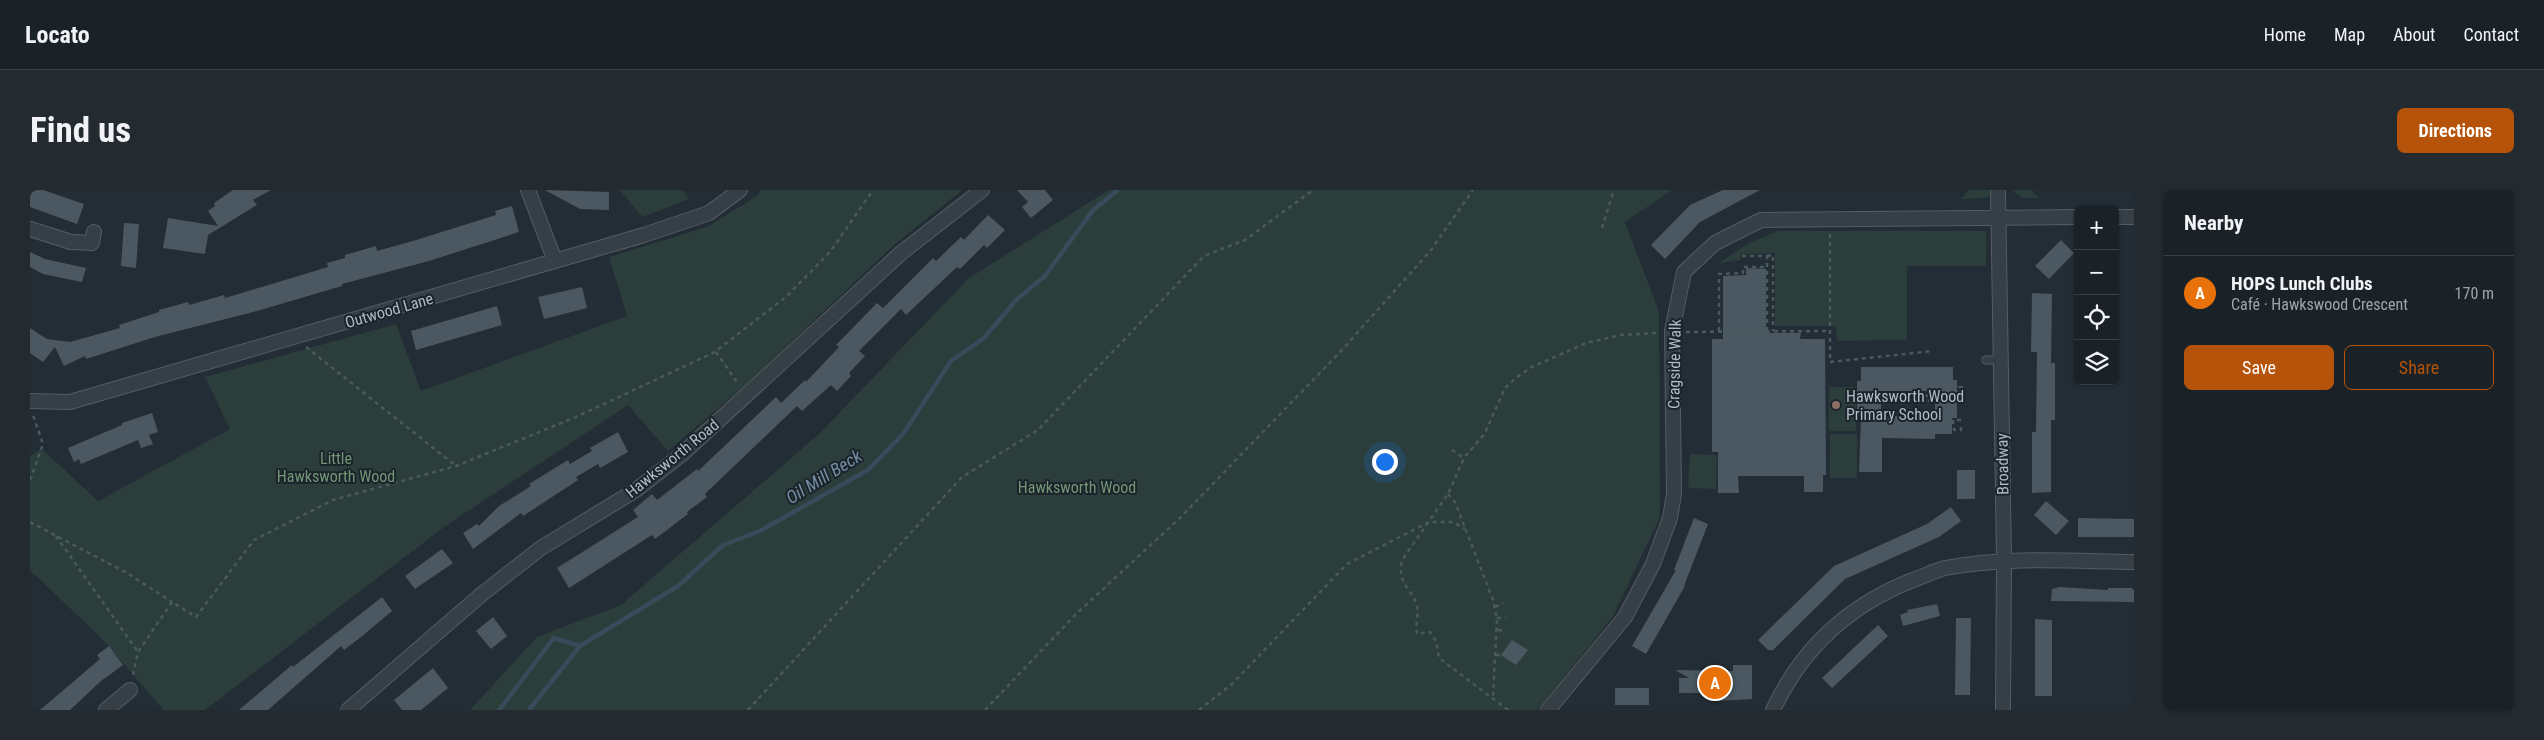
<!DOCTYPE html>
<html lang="en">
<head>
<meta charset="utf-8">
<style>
  body { margin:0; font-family:"Roboto Condensed",sans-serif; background:#232a30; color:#f1f3f6 }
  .controls { position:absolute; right:15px; top:15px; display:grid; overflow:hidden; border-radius:8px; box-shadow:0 1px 4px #0004 }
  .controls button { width:45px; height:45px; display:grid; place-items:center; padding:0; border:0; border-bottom:1px solid #383f45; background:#1a2228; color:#f1f3f6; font:25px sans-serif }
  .you { position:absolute; left:1354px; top:271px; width:18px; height:18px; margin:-12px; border:4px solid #fff; border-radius:50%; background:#1a73e8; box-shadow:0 0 0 8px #1a73e833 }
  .badge { display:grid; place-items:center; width:32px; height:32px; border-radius:50%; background:#b45309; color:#fff; font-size:16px; font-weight:700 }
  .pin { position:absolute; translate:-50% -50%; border:2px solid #fff; box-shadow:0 1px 5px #0006 }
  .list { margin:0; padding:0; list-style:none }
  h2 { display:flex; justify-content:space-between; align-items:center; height:65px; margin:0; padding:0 20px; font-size:21px }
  h2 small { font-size:16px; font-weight:400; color:#9fa4a8 }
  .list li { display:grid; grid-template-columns:32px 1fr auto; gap:15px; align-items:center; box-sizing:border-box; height:75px; padding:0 20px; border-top:1px solid #383f45 }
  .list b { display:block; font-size:19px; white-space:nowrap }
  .list p { margin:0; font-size:16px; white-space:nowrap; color:#9fa4a8 }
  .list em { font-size:16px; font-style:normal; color:#9fa4a8 }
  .actions { display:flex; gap:10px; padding:15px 20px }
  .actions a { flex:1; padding:11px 0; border:1px solid #b45309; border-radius:8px; text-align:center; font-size:18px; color:#b45309 }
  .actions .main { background:#b45309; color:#fff }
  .icon { flex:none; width:28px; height:28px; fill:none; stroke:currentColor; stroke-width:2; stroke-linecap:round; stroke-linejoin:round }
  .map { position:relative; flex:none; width:2104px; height:520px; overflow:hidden; border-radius:8px }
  header { display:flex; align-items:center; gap:30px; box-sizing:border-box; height:70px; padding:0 25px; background:#1a2228; border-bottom:1px solid #383f45 }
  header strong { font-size:24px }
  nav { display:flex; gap:28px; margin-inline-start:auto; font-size:18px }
  .intro { display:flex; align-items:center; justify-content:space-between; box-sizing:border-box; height:120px; padding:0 30px }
  h1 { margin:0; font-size:35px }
  .button { padding:12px 22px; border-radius:8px; background:#b45309; color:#fff; font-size:18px; font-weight:700 }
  main { display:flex; gap:30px; padding:0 30px }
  aside { flex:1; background:#1a2228; border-radius:8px; box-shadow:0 1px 4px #0004 }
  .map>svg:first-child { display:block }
</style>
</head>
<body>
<header>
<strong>Locato</strong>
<nav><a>Home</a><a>Map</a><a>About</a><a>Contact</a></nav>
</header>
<div class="intro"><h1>Find us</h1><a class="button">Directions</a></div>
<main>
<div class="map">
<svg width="2104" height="520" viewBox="0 0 2104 520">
  <rect width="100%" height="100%" fill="#232d35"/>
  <path fill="#2b3e3b" d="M590,0H652L659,9L612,27Z
    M731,0H932L864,55L721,190L638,261L598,215L414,337L175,520H134L72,449L0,380V267L11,258L68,311L200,239L175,187L366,134L391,201L597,126L579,67L677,37L727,6Z
    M1079,0H1642L1595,32L1629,122L1630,327L1583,426L1508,520H440L507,447L591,415L790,243L939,88Z
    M1939,0H1960V5L1956,8L1931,9Z
    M1982,0H2001L2009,8H1992Z
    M1748,41H1956V76H1877V150L1807,151L1806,136H1745V63L1711,64L1710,70L1689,73L1719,53Z
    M1799,197H1826V241H1799Z
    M1800,244H1827V288H1800Z
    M1660,264L1687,265L1686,299L1658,298Z"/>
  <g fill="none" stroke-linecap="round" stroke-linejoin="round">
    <path stroke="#384b5b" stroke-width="4.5" d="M469,520L524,448L550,456
      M499,520L550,456L648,396L693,355L730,341L838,280L873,244L921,171L954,148L987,109L1014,87L1063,20L1088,0"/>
  </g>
  <path fill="#4b5861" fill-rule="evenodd" d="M0,0H13L54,14L47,34L0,17Z
    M203,0H241L223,10L227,15L178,45L175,64L133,58L138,28L188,36L178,21L185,16L184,13Z
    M515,0L579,2V20L550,19Z
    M987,0H1015L1023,10L1001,28L992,17L998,12Z
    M1693,0H1730L1670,32L1635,69L1621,55L1660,15Z
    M482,16L489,42L399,71L312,94V96L227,121L125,147L56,169L55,166L34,176L25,157L13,172L0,163V138L17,149L40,152L90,138L89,135L129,122V120L158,112L159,115L194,105L195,108L242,94L298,77L297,73L315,68V65L346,56L347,61L383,51L466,25L465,21Z
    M958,25L975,40L957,58L954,55L930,79L927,77L876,125L871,119L829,161L835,166L819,183L821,186L807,201L801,195L772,221L767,216L675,304L677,307L657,322L658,324L625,349L622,345L539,398L527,378L608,327L603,320L622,304L627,310L667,279L668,281L746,207L751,213L775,190L776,192L809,157L806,155L847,113L853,118L903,68L906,71L931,47L934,50Z
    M94,33L109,34L106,78L91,76Z
    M2031,50L2044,63L2019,89L2005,76Z
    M0,62L15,69L56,78L52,92L13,84L0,77Z
    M1716,78L1736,79V143H1771L1770,149H1795L1796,285H1793V302H1774V286H1708L1709,303H1688V262H1682V149H1693V86L1716,85Z
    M552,97L557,118L514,129L508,107Z
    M2002,103L2022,104L2021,173H2025V230H2021V302L2002,303V242H2006L2007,162H2001Z
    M467,116L472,135L386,160L381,141Z
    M1831,177H1923V190H1927V228H1922V244H1905V249L1852,248V282H1829L1831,229H1827V191H1831ZM1851,201H1905V226H1851Z
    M122,223L128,242L119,245L123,254L111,258L108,250L51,274L49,269L44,272L38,258L92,235V233Z
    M588,242L598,262L570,278L568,274L546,287L548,290L493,326L491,323L443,359L433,343L447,334L449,336L469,316L501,296L499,294L538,270L540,274L562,261L560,258Z
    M1927,280H1945V309H1927Z
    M2016,311L2039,331L2026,345L2004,325Z
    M1921,317L1931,331L1909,347L1815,389L1743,460H1738L1728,450L1804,376L1897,334Z
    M1664,328L1678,334L1654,396H1655L1616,464L1602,456L1646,380H1644Z
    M2048,328L2104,329V347H2048Z
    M412,359L423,373L385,399L375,386Z
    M2030,397L2078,400V398H2101L2104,400V412L2021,411L2022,399Z
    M352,407L362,421L331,447L314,460L311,456L238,520H209L262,475L263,477Z
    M1907,414L1910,426L1873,436L1870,425L1878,422L1877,420Z
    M463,427L477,446L461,459L446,441Z
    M1926,428H1941L1940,505H1925Z
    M2005,429L2022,430V506H2005Z
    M1848,435L1858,446L1802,498L1792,488Z
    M1482,450L1498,460L1486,475L1471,465Z
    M79,456L93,475L71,491L40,520H10L70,469L67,465Z
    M1703,475H1722V509L1689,511V503H1649V488H1659L1645,480L1703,481Z
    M403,478L418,498L391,520H372L364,510Z
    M1585,498H1619V515H1585Z"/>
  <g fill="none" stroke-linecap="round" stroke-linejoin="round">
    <defs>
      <path id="service" d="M1956,170H1971"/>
      <path id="minor" d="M498,0L525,71
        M1968,0L1974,370L1973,520
        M2085,27H2104
        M0,39L41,52L62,53L64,42
        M0,211L40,212L614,45L679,23L710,0
        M76,520L100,500
        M318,520L452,404L511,358L606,300L651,265L871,63L952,0
        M1518,520L1595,427L1623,374L1640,328L1644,304L1642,141L1654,82L1685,53L1731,30L2048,27
        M1743,520C1772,458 1819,415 1883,390C1894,386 1904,381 1915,378C1977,366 2041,371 2104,372"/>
    </defs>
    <use href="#service" stroke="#545d64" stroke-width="9"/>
    <use href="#minor" stroke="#545d64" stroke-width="16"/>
    <path stroke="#495a5a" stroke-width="2.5" stroke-dasharray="4 4" stroke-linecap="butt" d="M1572,38L1584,0
      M1800,44V172L1903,161
      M1712,66H1737V141
      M1737,66L1743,65V141
      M1689,141V84L1713,83V77H1737
      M1656,142L1800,141
      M276,157L426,276
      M686,162L709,195
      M1851,213L1864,204H1896V206H1899V211L1905,213
      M1927,213L1929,197H1932V211
      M1931,230H1923L1924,240H1931V235
      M1422,260L1434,268
      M0,290L13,254L3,225
      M1418,304L1425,312L1463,410L1467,428L1463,507
      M0,332L97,383L142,412
      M26,346L108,462
      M1465,417L1473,413
      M1467,428H1476
      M1468,440L1476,441
      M1466,465H1471
      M103,485L108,462L142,412L166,427L224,350L303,310L426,276L546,227L685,162L757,106L800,62L843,0
      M718,520L932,287L1008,240L1174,66L1215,50L1283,0
      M955,520L1046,424L1151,327L1311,161L1401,60L1443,0
      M1169,520L1202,494L1317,374L1399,332H1423L1435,339
      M1478,520L1409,468L1406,451L1400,442L1387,444C1385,435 1389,424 1387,415C1380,396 1367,394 1372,370L1418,304L1434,268L1455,243L1475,198L1487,187L1502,177L1556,153L1591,145L1628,143"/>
    <use href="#service" stroke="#363f46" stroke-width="7"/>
    <use href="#minor" stroke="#363f46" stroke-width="14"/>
  </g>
  <circle fill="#8d6e63" stroke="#1b242b" stroke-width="2" cx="1806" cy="215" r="5"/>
  <g text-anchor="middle" stroke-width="4" stroke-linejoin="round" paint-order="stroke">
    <g font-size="16" fill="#b1bac3" stroke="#1b242b">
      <text transform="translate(359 120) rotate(-16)" y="6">Outwood Lane</text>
      <text transform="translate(1644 174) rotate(-89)" y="6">Cragside Walk</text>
      <text transform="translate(642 268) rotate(-39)" y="6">Hawksworth Road</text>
      <text transform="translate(1972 274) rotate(-91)" y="6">Broadway</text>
    </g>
    <g font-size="16" fill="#b1bac3" stroke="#1b242b" text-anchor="start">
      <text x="1816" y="212">Hawksworth Wood<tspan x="1816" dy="18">Primary School</tspan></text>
    </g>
    <g font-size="16" fill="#729676" stroke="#1b242b">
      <text x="306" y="274">Little<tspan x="306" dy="18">Hawksworth Wood</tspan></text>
      <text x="1047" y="303">Hawksworth Wood</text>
    </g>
    <g font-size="18" font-style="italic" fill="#748ea3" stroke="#1b242b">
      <text transform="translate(794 287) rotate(-32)" y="6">Oil Mill Beck</text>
    </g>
  </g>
</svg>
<div class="controls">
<button>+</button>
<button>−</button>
<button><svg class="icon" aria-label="locate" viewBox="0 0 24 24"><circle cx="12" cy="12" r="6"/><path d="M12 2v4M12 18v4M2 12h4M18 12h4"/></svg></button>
<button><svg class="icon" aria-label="layers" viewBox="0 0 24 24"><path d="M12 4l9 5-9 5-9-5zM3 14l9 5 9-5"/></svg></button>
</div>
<div class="you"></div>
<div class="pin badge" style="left:1685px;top:493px;background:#e8710a">A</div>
</div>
<aside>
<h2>Nearby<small></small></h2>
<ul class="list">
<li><span class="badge" style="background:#e8710a">A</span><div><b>HOPS Lunch Clubs</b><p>Café · Hawkswood Crescent</p></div><em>170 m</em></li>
</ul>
<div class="actions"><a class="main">Save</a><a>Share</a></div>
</aside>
</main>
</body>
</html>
